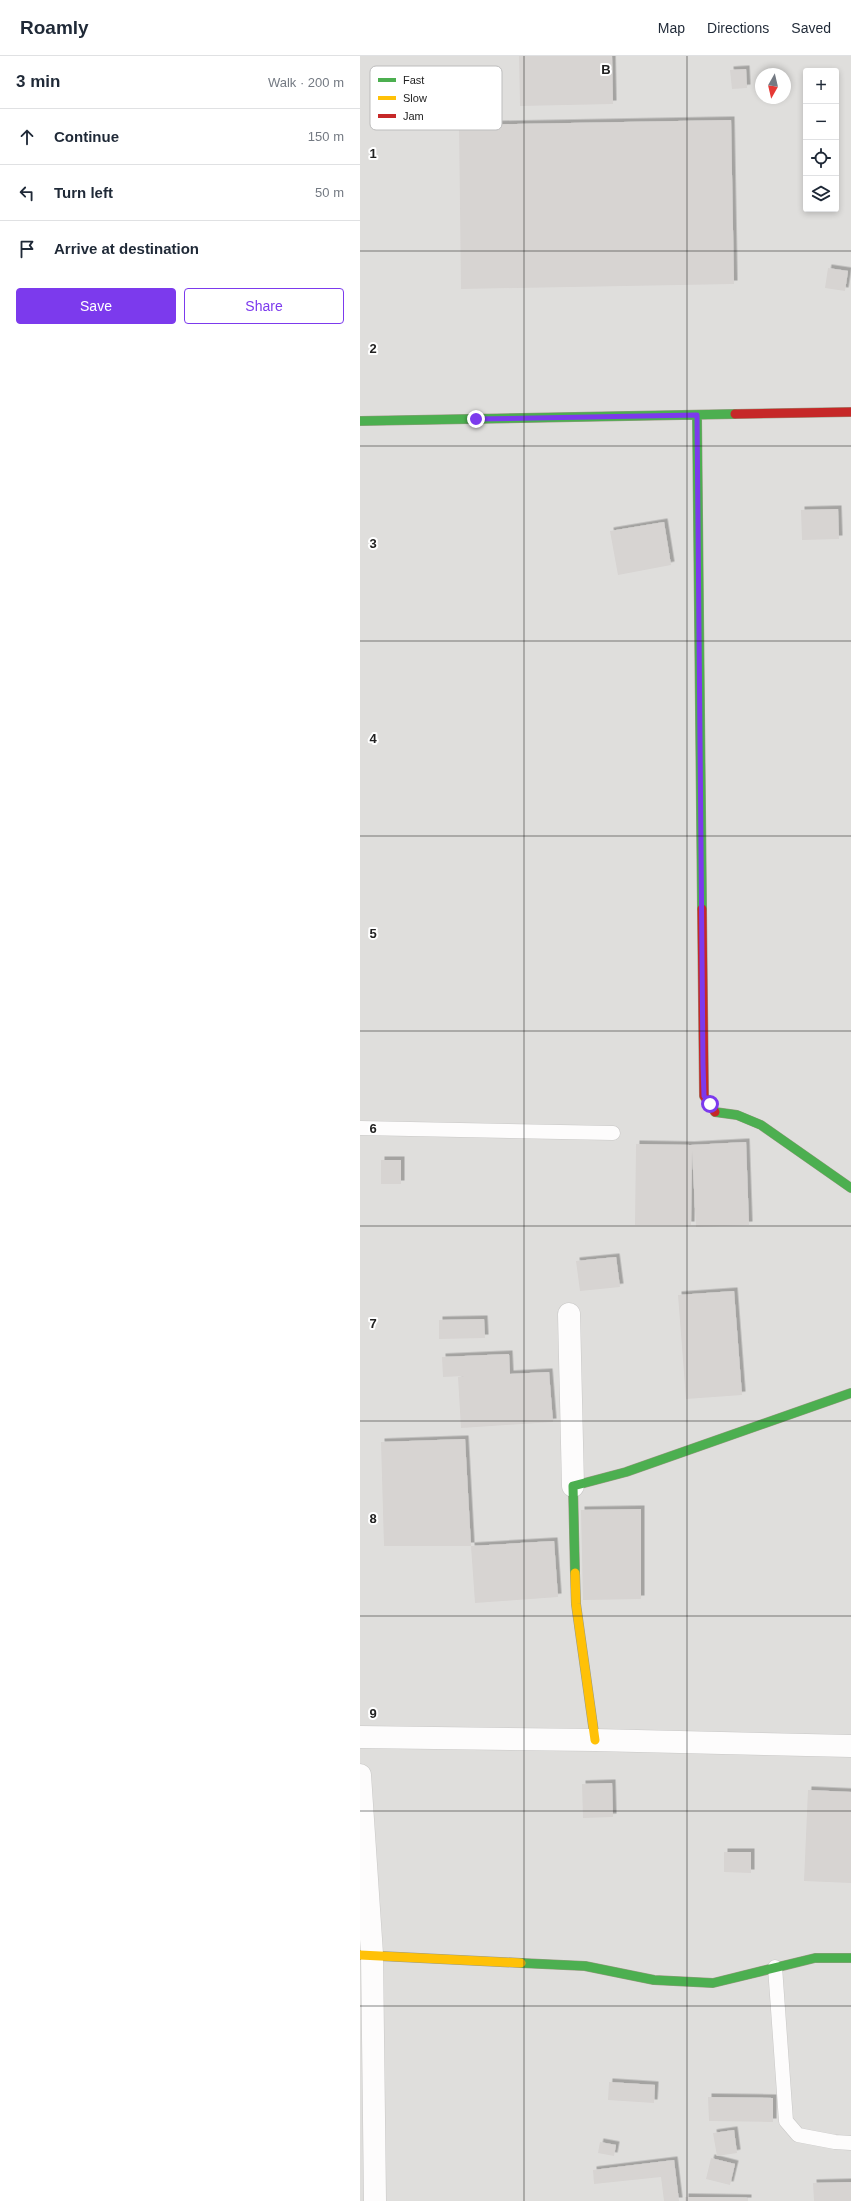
<!DOCTYPE html>
<html lang="en">
<head>
<meta charset="utf-8">
<style>
  body { margin:0; font-family:Arial,sans-serif; background:#f2f2f3; color:#1f2937 }
  .controls { position:absolute; right:12px; top:12px; display:grid; overflow:hidden; border-radius:4px; box-shadow:0 2px 6px #0003 }
  .controls button { width:36px; height:36px; display:grid; place-items:center; padding:0; border:0; border-bottom:1px solid #e0e1e3; background:#fff; color:#1f2937; font:20px sans-serif }
  .compass { position:absolute; left:395px; top:12px; width:36px; height:36px; border-radius:50%; background:#fff; box-shadow:0 2px 6px #0003; rotate:188deg }
  .stop { position:absolute; width:12px; height:12px; margin:-9px; border:3px solid #7c3aed; border-radius:50%; background:#fff }
  .stop.end { background:#7c3aed; border-color:#fff; box-shadow:0 1px 4px #0008 }
  .list { margin:0; padding:0; list-style:none }
  h2 { display:flex; justify-content:space-between; align-items:center; height:52px; margin:0; padding:0 16px; font-size:17px }
  h2 small { font-size:13px; font-weight:400; color:#747a83 }
  .list li { display:grid; grid-template-columns:26px 1fr auto; gap:12px; align-items:center; box-sizing:border-box; height:56px; padding:0 16px; border-top:1px solid #e0e1e3 }
  .list b { display:block; font-size:15px; white-space:nowrap }
  .list em { font-size:13px; font-style:normal; color:#747a83 }
  .actions { display:flex; gap:8px; padding:12px 16px }
  .actions a { flex:1; padding:9px 0; border:1px solid #7c3aed; border-radius:4px; text-align:center; font-size:14px; color:#7c3aed }
  .actions .main { background:#7c3aed; color:#fff }
  .icon { flex:none; width:22px; height:22px; fill:none; stroke:currentColor; stroke-width:2; stroke-linecap:round; stroke-linejoin:round }
  .map { position:relative; flex:none; width:491px; height:2145px; overflow:hidden }
  header { display:flex; align-items:center; gap:24px; box-sizing:border-box; height:56px; padding:0 20px; background:#fff; border-bottom:1px solid #e0e1e3 }
  header strong { font-size:19px }
  nav { display:flex; gap:22px; margin-inline-start:auto; font-size:14px }
  main { display:flex }
  aside { flex:1; background:#fff }
  .map>svg:first-child { display:block }
</style>
</head>
<body>
<header>
<strong>Roamly</strong>
<nav><a>Map</a><a>Directions</a><a>Saved</a></nav>
</header>
<main>
<aside>
<h2>3 min<small>Walk · 200 m</small></h2>
<ul class="list">
<li><svg class="icon" aria-label="ahead" viewBox="0 0 24 24"><path d="M12 20V5M6 11l6-6 6 6"/></svg><div><b>Continue</b></div><em>150 m</em></li>
<li><svg class="icon" aria-label="left" viewBox="0 0 24 24"><path d="M17 20v-9H6M10 6l-5 5 5 5"/></svg><div><b>Turn left</b></div><em>50 m</em></li>
<li><svg class="icon" aria-label="arrive" viewBox="0 0 24 24"><path d="M6 21V4h12l-3 4 3 4H6"/></svg><div><b>Arrive at destination</b></div></li>
</ul>
<div class="actions"><a class="main">Save</a><a>Share</a></div>
</aside>
<div class="map">
<svg width="491" height="2145" viewBox="0 0 491 2145">
  <defs>
    <filter id="shadow"><feDropShadow dx="3.5" dy="-3.5" stdDeviation="0" flood-color="#0004"/></filter>
  </defs>
  <rect width="100%" height="100%" fill="#f0eeeb"/>
  <path fill="#dfdedc" fill-rule="evenodd" d="M0,0H491V2145H0ZM446,15H476V153H446ZM401,18H425V42H401Z"/>
  <path fill="#d7d4d2" filter="url(#shadow)" d="M159,0H252L253,48L160,50Z
    M386,13L387,32L372,33L370,14Z
    M371,64L374,228L101,233L99,69Z
    M468,212L488,215L485,235L465,232Z
    M478,453L479,483L442,484L441,454Z
    M304,466L311,509L258,519L250,475Z
    M386,1086L389,1169L336,1171L332,1095L331,1169H275L276,1088L331,1089Z
    M21,1104H41V1128H21Z
    M256,1201L260,1231L220,1235L216,1205Z
    M374,1235L382,1339L326,1343L318,1239Z
    M124,1263L125,1282L79,1283V1264Z
    M149,1298L150,1318L189,1316L193,1366L101,1372L98,1321L104,1320L83,1321L82,1301Z
    M105,1383L111,1490H24L21,1386Z
    M281,1453V1543L223,1544L221,1454Z
    M194,1485L198,1541L115,1547L111,1490Z
    M252,1727L253,1761L223,1762L222,1728Z
    M448,1734L491,1736V1827L444,1825Z
    M364,1796H391V1817L364,1816Z
    M249,2026L295,2029L294,2047L248,2044Z
    M348,2041L413,2042V2066L349,2065Z
    M374,2074L377,2097L357,2100L353,2077Z
    M240,2086L256,2089L254,2100L238,2097Z
    M351,2102L375,2108L370,2129L346,2123Z
    M314,2104L319,2145H304L301,2121L234,2128L233,2114Z
    M491,2126V2145H454L453,2127Z
    M325,2141L388,2142V2145H325Z"/>
  <g fill="none" stroke-linecap="round" stroke-linejoin="round">
    <defs>
      <path id="lane" d="M0,1072L253,1077
        M415,1911L426,2065L438,2079L475,2086L491,2087"/>
      <path id="street" d="M209,1258L213,1430
        M0,1681L235,1684L491,1690
        M0,1719L12,1898L15,2145"/>
      <path id="fast" d="M337,359L342,853
        M0,365L375,358
        M355,1056L377,1059L401,1069L491,1132
        M215,1517L213,1430L266,1416L491,1337
        M161,1907L225,1910L294,1924L353,1927L455,1902H491"/>
      <path id="slow" d="M215,1517L216,1548L235,1684
        M0,1899L161,1907"/>
      <path id="jam" d="M375,358L491,356
        M342,853L344,1040L355,1056"/>
    </defs>
    <use href="#lane" stroke="#c9c8c7" stroke-width="15"/>
    <use href="#street" stroke="#c9c8c7" stroke-width="23"/>
    <use href="#fast" stroke="#999a82" stroke-width="10"/>
    <use href="#slow" stroke="#999a82" stroke-width="10"/>
    <use href="#jam" stroke="#999a82" stroke-width="10"/>
    <use href="#lane" stroke="#fdfcfc" stroke-width="14"/>
    <use href="#street" stroke="#fdfcfc" stroke-width="22"/>
    <use href="#fast" stroke="#4caf50" stroke-width="9"/>
    <use href="#slow" stroke="#ffc107" stroke-width="9"/>
    <use href="#jam" stroke="#c62828" stroke-width="9"/>
  </g>
  <g fill="none" stroke-linecap="round" stroke-linejoin="round">
    <path stroke="#7c3aed" stroke-width="5" d="M116,363L337,359L343,1008L344,1040L350,1048"/>
  </g>
  <path fill="none" stroke="#222" stroke-width="1" stroke-opacity="0.55" d="M164,0V2145M327,0V2145M0,195H491M0,390H491M0,585H491M0,780H491M0,975H491M0,1170H491M0,1365H491M0,1560H491M0,1755H491M0,1950H491"/>
  <rect x="10" y="10" width="132" height="64" rx="6" fill="#fff" stroke="#bdbdbd" stroke-width="1"/>
  <rect x="18" y="22" width="18" height="4" fill="#4caf50"/>
  <rect x="18" y="40" width="18" height="4" fill="#ffc107"/>
  <rect x="18" y="58" width="18" height="4" fill="#c62828"/>
  <g font-size="11" fill="#222">
    <text x="43" y="28">Fast</text>
    <text x="43" y="46">Slow</text>
    <text x="43" y="64">Jam</text>
  </g>
  <g font-size="13" text-anchor="middle" font-weight="bold" fill="#222" stroke="#fff" stroke-width="4" stroke-linejoin="round" paint-order="stroke">
    <text x="246" y="18">B</text>
    <text x="13" y="102">1</text>
    <text x="13" y="297">2</text>
    <text x="13" y="492">3</text>
    <text x="13" y="687">4</text>
    <text x="13" y="882">5</text>
    <text x="13" y="1077">6</text>
    <text x="13" y="1272">7</text>
    <text x="13" y="1467">8</text>
    <text x="13" y="1662">9</text>
  </g>
</svg>
<div class="controls">
<button>+</button>
<button>−</button>
<button><svg class="icon" aria-label="locate" viewBox="0 0 24 24"><circle cx="12" cy="12" r="6"/><path d="M12 2v4M12 18v4M2 12h4M18 12h4"/></svg></button>
<button><svg class="icon" aria-label="layers" viewBox="0 0 24 24"><path d="M12 4l9 5-9 5-9-5zM3 14l9 5 9-5"/></svg></button>
</div>
<svg class="compass" viewBox="-18 -18 36 36"><path d="M0-13l5 13h-10z" fill="#e53935"/><path d="M0 13l5-13h-10z" fill="#747a83"/></svg>
<div class="stop" style="left:350px;top:1048px"></div>
<div class="stop end" style="left:116px;top:363px"></div>
</div>
</main>
</body>
</html>
